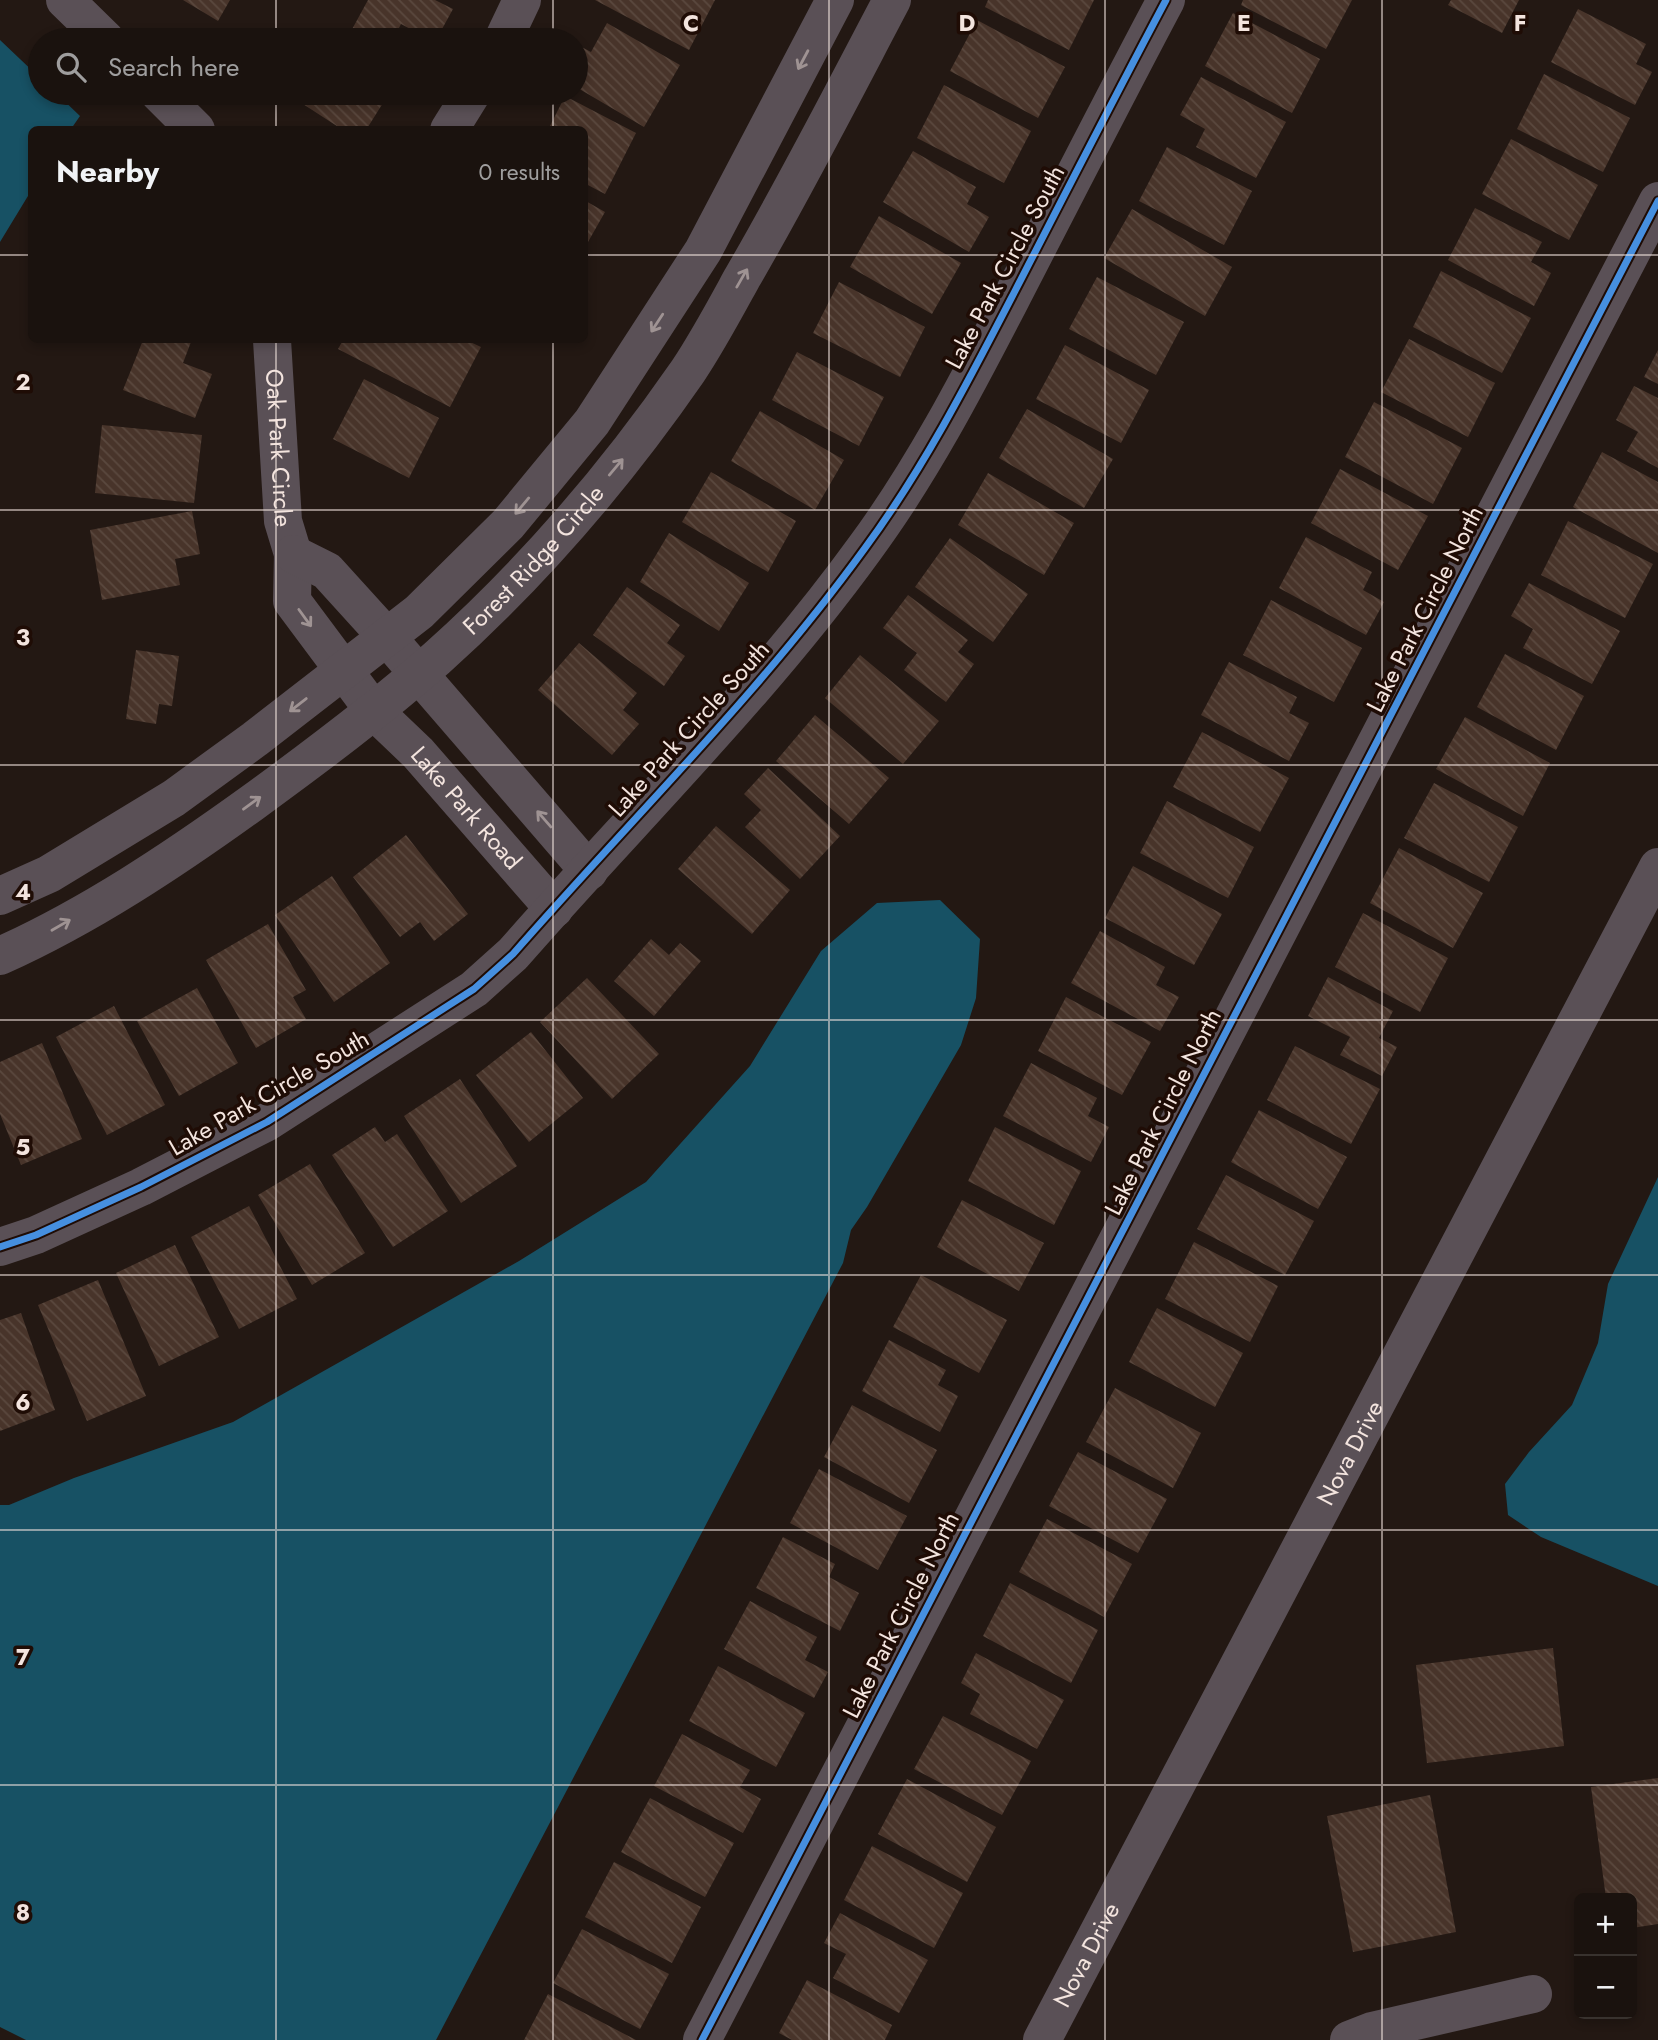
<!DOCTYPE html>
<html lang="en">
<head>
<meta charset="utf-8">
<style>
  body { margin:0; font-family:Jost,sans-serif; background:#27201c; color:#f1f3f6 }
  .controls { position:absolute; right:21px; bottom:21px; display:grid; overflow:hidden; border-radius:10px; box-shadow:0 4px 10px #0003 }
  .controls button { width:63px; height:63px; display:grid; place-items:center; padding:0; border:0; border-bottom:2px solid #38322e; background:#1a120e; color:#f1f3f6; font:35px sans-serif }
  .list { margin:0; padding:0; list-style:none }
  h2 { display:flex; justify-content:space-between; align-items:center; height:91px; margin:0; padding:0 28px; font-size:30px }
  h2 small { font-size:23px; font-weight:400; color:#9f9e9e }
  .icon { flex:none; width:38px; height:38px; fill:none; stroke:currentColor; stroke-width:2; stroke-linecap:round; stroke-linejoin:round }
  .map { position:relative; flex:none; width:1658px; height:2040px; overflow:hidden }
  .search { position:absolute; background:#1a120e; box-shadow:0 4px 10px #0003; left:28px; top:28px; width:560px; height:77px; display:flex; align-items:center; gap:18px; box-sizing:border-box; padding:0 24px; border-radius:38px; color:#9f9e9e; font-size:26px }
  .panel { position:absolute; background:#1a120e; box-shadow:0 4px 10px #0003; left:28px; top:126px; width:560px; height:217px; border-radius:10px }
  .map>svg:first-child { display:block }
</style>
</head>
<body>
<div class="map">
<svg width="1658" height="2040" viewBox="0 0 1658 2040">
  <defs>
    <pattern id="building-back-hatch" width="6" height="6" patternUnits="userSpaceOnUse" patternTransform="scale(1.75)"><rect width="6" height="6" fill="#48342a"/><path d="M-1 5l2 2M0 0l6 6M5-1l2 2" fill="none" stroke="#5a483e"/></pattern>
  </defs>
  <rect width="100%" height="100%" fill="#231813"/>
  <path fill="#175164" d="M0,40L40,78V93H56L80,116L71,129L32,130L31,191L0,242Z
    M940,900L980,939L976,998L961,1045L867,1207L851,1230L843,1263L436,2040H26L0,2027V1505H9L74,1478L233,1422L519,1261L646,1182L750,1066L821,951L877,903Z
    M1658,1177V1586L1541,1537L1508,1515L1505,1484L1529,1452L1572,1405L1598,1343L1608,1284Z"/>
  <path fill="url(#building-back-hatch)" d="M183,0H230L218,21Z
    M368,0H435L453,9L436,40H431L401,24L393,40H363L350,33Z
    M595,0H715L689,50Z
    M988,0H1094L1069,50L985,7Z
    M1243,0H1352L1326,49L1241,5Z
    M1451,0H1519L1502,33L1448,5Z
    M1578,9L1646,44L1636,64L1652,72L1635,105L1551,62Z
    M1233,13L1320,59L1292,113L1205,66Z
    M977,20L1065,67L1038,118L950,71Z
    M607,23L680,65L644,127L576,87V44L591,52Z
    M1544,74L1630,118L1603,172L1517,129Z
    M1201,77L1286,122L1256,178L1196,147L1205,129L1180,115Z
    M944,85L1031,131L1004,183L917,138Z
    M286,93H385L379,101L383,103L366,130H343Z
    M565,96L636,133L605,194L584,183V130H548Z
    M1511,139L1598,185L1569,240L1482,194Z
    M1167,147L1252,191L1224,245L1139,201Z
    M913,151L976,187L967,204L989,217L969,252L883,202Z
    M584,200L605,212L584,249Z
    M1475,208L1542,242L1531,262L1551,273L1534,306L1448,260Z
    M1132,209L1232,267L1205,316L1104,258Z
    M879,216L961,263L932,314L850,267Z
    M1441,271L1531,318L1502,373L1413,327Z
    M1097,277L1184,322L1156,375L1069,329Z
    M839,282L925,327L900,377L813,333Z
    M1409,339L1495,383L1468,437L1381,392Z
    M143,340H183L191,342L183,363L212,374L195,418L123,390Z
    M343,340H466L481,347L450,407L338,349Z
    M1065,345L1149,390L1121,443L1036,399Z
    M1658,350V384L1644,377Z
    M797,352L884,397L859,446L772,400Z
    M364,379L439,418L409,478L333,439Z
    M1634,386L1658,398V468L1627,451L1638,432L1616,420Z
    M1374,402L1462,448L1433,504L1345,457Z
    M1027,409L1113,459L1084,508L999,458Z
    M760,411L844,460L815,510L731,461Z
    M102,425L202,435L194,503L95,493Z
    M1602,452L1658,482V553L1573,507Z
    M1340,469L1428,516L1398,570L1311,523Z
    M711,472L796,521L768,572L682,522Z
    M988,473L1074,523L1044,575L958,525Z
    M192,511L200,554L175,559L180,585L102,600L90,530Z
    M1568,521L1653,564L1625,618L1541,575Z
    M669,533L749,583L719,631L640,582Z
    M1306,537L1372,572L1363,590L1384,602L1366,635L1279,588Z
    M950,538L1028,594L993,642L915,587Z
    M1529,583L1620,631L1592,684L1523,648L1533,629L1511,616Z
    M627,587L680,625L667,643L685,656L664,686L593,635Z
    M908,595L968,640L958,652L974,664L946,702L904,670L917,653L883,628Z
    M1271,600L1362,648L1334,702L1243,655Z
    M579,643L637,693L623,710L639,724L612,755L538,690Z
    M136,650L179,656L172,706L159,704L156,724L126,719Z
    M1505,654L1584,696L1556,750L1477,707Z
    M860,655L939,721L903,764L825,698Z
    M1229,662L1297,697L1289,713L1309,723L1289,761L1201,715Z
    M815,715L889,778L849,824L776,761Z
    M1465,717L1550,763L1523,816L1436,769Z
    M1202,732L1289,778L1260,832L1173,787Z
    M768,768L840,836L800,879L745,827L761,810L744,794Z
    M1434,783L1518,827L1489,882L1404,838Z
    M1167,801L1254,847L1228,898L1140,853Z
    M716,826L790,890L752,934L678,869Z
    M406,835L468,914L434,941L420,922L400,937L353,877Z
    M1399,848L1483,893L1453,948L1370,903Z
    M1133,866L1222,914L1194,965L1105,918Z
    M332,876L390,963L334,1002L275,915Z
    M1363,913L1448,958L1420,1012L1335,967Z
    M268,924L306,990L293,997L306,1019L256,1048L206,960Z
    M1100,931L1165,967L1156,985L1179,997L1160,1031L1071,983Z
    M651,939L669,955L680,943L701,961L654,1016L614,981Z
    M1328,977L1393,1011L1379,1038L1397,1047L1382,1076L1340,1055L1350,1037L1308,1016Z
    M587,978L659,1054L612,1099L540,1022Z
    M197,988L238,1063L179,1096L137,1021Z
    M1066,997L1151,1042L1122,1095L1038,1051Z
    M114,1006L165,1105L107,1135L56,1037Z
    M531,1032L583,1098L529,1142L476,1075Z
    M42,1043L82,1139L21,1165L0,1114V1062Z
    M1295,1046L1380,1089L1351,1144L1267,1100Z
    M1031,1063L1097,1098L1088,1116L1109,1127L1091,1162L1003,1116Z
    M460,1079L517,1166L461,1203L404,1116Z
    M1259,1110L1347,1157L1318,1209L1231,1162Z
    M375,1127L385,1142L397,1134L448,1211L393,1247L332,1155Z
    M995,1127L1081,1171L1054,1225L968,1181Z
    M310,1164L365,1253L312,1285L258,1195Z
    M1226,1175L1314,1221L1285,1275L1197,1229Z
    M962,1200L1044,1243L1019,1291L937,1247Z
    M249,1206L297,1299L239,1329L191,1237Z
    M1194,1242L1278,1286L1250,1342L1165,1299Z
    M175,1245L219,1337L159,1366L116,1273Z
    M921,1275L1007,1320L979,1373L893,1327Z
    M98,1280L146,1396L87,1421L38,1305Z
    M1157,1308L1243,1353L1215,1407L1129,1362Z
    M21,1313L55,1410L0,1431V1320Z
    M889,1340L946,1370L938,1385L958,1396L940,1432L862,1391Z
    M1115,1388L1201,1433L1173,1488L1086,1442Z
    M852,1405L937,1450L909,1503L824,1457Z
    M1078,1452L1167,1499L1138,1553L1049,1506Z
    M819,1469L907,1516L878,1570L790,1523Z
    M1047,1519L1132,1564L1104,1617L1019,1572Z
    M783,1537L835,1564L829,1577L859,1593L840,1631L756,1588Z
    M1010,1583L1098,1630L1071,1683L983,1636Z
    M750,1601L817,1637L805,1660L828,1672L814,1698L724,1649Z
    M1553,1648L1564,1746L1427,1763L1416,1665Z
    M976,1653L1064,1700L1037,1749L970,1714L980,1694L961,1683Z
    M718,1666L805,1713L776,1767L689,1721Z
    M943,1716L1031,1761L1002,1815L914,1769Z
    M682,1734L750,1770L740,1787L761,1799L743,1833L654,1786Z
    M1658,1778V1924L1632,1928V1898H1606L1591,1787Z
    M907,1779L996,1827L967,1882L878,1834Z
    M1430,1795L1456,1932L1353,1952L1327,1816Z
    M650,1798L734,1843L705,1897L621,1852Z
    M872,1846L963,1893L934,1948L844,1900Z
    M614,1862L701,1907L672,1963L585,1917Z
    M840,1913L928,1960L899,2013L833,1978L846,1954L824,1943Z
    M582,1929L669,1974L640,2029L553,1983Z
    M807,1980L892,2025L885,2040H792L779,2033Z
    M548,1994L636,2040H524Z"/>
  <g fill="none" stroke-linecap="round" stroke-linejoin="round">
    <g stroke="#5a5056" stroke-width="38">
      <path d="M65,0L106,40"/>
      <path d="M503,40L522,0"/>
      <path d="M159,93L196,130"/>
      <path d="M449,130L472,93"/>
      <path id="s1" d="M272,340L283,521L293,554L292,601L374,711L418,753L554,909"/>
      <path d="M293,554L327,571L386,636L589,871"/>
      <path d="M0,896L49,874L174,798L255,739L419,612L508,524L592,422L703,251L835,0"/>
      <path id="s2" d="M0,956C89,916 173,860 252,803C315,757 378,710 437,658C532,573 616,475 688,371C708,341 725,309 742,278C795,187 843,93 892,0"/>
      <path d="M0,1247L36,1235L141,1187L267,1122L474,989L513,954C631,819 760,693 865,548C924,468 970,378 1015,291C1065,194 1115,96 1166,0"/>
      <path d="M702,2040L1658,201"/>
      <path d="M1349,2040L1372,2031L1533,1994"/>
    </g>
    <path stroke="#5a5056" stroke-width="38" id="s3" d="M1042,2040L1658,867"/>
    <defs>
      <path id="cycleway" d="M0,1247L36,1235L141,1187L267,1122L474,989L513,954C631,819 760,693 865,548C924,468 970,378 1015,291C1065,194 1115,96 1166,0
        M702,2040L1658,201"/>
    </defs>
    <use href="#cycleway" stroke="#1f0c05" stroke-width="11"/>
    <use href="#cycleway" stroke="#468fdf" stroke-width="7"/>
  </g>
  <defs><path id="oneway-shaft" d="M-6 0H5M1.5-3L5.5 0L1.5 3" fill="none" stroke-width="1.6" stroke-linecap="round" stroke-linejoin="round" transform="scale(1.75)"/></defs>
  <g stroke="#9f9393">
    <use href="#oneway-shaft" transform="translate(803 60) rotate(118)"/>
    <use href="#oneway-shaft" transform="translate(742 278) rotate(-60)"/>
    <use href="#oneway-shaft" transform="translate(657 323) rotate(123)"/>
    <use href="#oneway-shaft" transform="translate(616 467) rotate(-50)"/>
    <use href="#oneway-shaft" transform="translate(522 506) rotate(130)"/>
    <use href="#oneway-shaft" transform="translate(305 618) rotate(54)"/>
    <use href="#oneway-shaft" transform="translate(298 705) rotate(142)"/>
    <use href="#oneway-shaft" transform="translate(252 803) rotate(-36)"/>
    <use href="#oneway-shaft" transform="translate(544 819) rotate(-131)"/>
    <use href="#oneway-shaft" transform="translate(61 925) rotate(-30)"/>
  </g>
  <path fill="none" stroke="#f3e4de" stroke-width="2" stroke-opacity="0.55" d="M276,0V40M553,0V40M829,0V2040M1105,0V2040M1382,0V2040M276,93V130M553,93V130M0,255H32M584,255H1658M276,340V2040M553,340V2040M0,510H1658M0,765H1658M0,1020H1658M0,1275H1658M0,1530H1658M0,1785H1658"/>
  <g text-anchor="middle" stroke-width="7" stroke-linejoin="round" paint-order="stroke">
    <g font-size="24" fill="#f3e4de" stroke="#1f0c05">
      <text transform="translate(1005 267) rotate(-62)" y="8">Lake Park Circle South</text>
      <text dy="8" stroke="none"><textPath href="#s1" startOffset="108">Oak Park Circle</textPath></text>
      <text dy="8" stroke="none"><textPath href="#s2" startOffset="668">Forest Ridge Circle</textPath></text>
      <text transform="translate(1425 609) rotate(-63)" y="8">Lake Park Circle North</text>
      <text transform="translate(689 729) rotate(-48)" y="8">Lake Park Circle South</text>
      <text dy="8" stroke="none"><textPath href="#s1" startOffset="534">Lake Park Road</textPath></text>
      <text transform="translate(269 1093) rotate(-30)" y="8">Lake Park Circle South</text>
      <text transform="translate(1163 1112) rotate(-63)" y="8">Lake Park Circle North</text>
      <text dy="8" stroke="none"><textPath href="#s3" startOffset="663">Nova Drive</textPath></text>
      <text transform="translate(901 1615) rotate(-63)" y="8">Lake Park Circle North</text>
      <text dy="8" stroke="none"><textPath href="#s3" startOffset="96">Nova Drive</textPath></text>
    </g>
  </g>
  <g font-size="23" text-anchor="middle" font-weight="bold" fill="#f3e4de" stroke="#1f0c05" stroke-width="7" stroke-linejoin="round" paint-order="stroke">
    <text x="691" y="31">C</text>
    <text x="967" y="31">D</text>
    <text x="1244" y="31">E</text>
    <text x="1520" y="31">F</text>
    <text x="23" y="390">2</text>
    <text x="23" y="645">3</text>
    <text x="23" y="900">4</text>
    <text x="23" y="1155">5</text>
    <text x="23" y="1410">6</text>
    <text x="23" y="1665">7</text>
    <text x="23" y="1920">8</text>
  </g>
</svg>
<div class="controls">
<button>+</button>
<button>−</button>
</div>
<div class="search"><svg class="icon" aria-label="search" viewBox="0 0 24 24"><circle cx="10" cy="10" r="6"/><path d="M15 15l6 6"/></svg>Search here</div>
<section class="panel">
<h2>Nearby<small>0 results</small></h2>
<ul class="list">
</ul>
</section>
</div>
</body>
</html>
